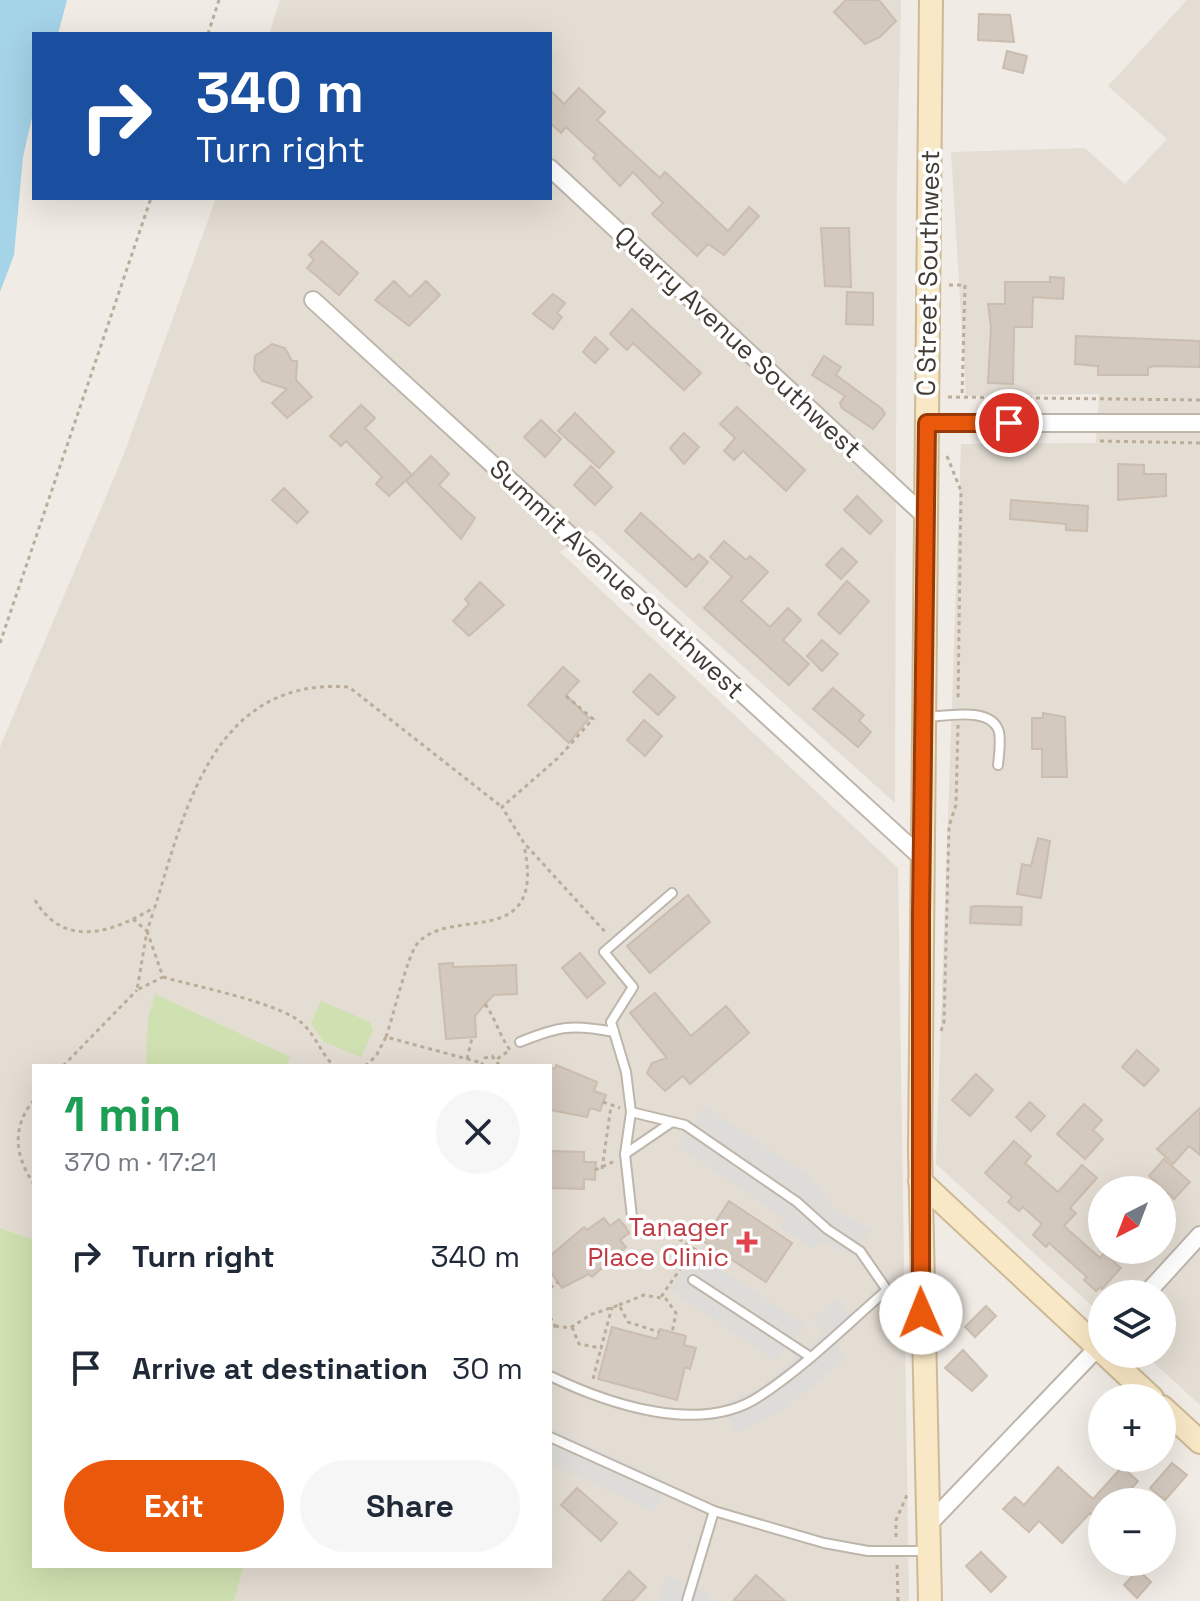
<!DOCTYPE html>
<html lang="en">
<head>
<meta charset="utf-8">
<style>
  body { margin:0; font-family:"Space Grotesk",sans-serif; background:#f6f6f7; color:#1f2937; height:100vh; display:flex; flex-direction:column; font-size:30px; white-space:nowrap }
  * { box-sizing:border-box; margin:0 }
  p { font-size:26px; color:#747a83 }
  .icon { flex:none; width:44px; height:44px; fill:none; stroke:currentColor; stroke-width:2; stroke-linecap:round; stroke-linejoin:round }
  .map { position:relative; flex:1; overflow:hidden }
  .panel { position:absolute; left:32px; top:1064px; width:520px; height:504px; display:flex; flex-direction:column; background:#fff; border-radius:0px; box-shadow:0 8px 32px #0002 }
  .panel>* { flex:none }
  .guide { position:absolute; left:32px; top:32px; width:520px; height:168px; border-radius:0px; box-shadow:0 8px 32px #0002; background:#1a4fa0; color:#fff; overflow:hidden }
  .needle { width:52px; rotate:222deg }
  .controls { position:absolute; left:1088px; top:1176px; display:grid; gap:16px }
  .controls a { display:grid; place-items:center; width:88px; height:88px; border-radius:50%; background:#fff; box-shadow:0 8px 32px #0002; font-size:40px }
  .pin { position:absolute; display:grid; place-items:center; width:68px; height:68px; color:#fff; margin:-34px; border:4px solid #fff; border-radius:50%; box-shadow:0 2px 8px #0007 }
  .me { position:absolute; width:88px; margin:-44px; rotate:359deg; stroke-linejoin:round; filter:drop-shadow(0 0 6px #0008) }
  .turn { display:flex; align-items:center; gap:28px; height:168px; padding:0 32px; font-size:36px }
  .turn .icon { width:104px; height:104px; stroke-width:2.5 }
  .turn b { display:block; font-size:56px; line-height:68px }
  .round { display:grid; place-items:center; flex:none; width:84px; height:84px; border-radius:42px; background:#f6f6f7 }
  .summary { display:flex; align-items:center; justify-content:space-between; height:136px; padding:0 32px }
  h1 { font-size:48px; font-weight:800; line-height:60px; color:#1e9e55 }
  .button { display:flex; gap:16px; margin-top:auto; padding:16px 32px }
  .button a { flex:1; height:92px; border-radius:48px; background:#ea580c; color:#fff; font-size:32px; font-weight:800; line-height:92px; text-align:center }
  .button a+a { background:#f6f6f7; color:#1f2937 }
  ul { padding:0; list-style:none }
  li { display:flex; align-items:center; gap:24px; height:112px; padding:0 32px }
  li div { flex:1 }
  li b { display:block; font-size:30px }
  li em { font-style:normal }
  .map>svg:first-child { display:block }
  .residential { fill:#e4ddd3; fill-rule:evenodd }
  .green { fill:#cfe1b0 }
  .parking { fill:#dedcd9 }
  .water { fill:#a5d3e8 }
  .building { fill:#d4c9be; stroke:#cbbdaf; stroke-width:2 }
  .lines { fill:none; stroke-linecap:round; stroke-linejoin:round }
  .lane-casing { stroke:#beb5ab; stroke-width:12 }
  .street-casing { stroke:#beb5ab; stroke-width:20 }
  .secondary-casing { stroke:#ccba97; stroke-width:26 }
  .path { stroke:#bbad9a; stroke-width:3; stroke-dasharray:4 4; stroke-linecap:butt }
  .lane { stroke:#fff; stroke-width:8 }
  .street { stroke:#fff; stroke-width:16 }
  .secondary { stroke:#f9e8c5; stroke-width:22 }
  .route-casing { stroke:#983908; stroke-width:20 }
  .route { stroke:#ea580c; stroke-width:14 }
  .health-dot { fill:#e0444e; stroke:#fff; stroke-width:3 }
  .labels { text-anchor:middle; stroke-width:7; stroke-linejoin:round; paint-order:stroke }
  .street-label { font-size:26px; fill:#423b35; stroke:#fff }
  .health-label { font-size:26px; fill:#be3a42; stroke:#fff; text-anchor:end }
</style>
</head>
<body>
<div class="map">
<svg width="1200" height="1601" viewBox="0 0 1200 1601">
  <rect width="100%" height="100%" fill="#f0ebe4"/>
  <g class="residential">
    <polygon points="280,0 901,0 897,176 895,803 591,530 560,552 898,868 909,1601 234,1601 244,1566 550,1566 550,1066 34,1066 34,1240 0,1228 0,747 124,454 216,198 550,198 550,34 269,34"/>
    <path d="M1187,0H1200V1405L1144,1354H1162V1294H1102V1315L936,1164L961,444L1096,443L1099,394L966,396L951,152L1085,148L1125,184L1167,139L1108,86ZM1102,1190H1162V1250H1102Z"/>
  </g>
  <g class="green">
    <polygon points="155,994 290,1057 286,1066 146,1066 148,1019"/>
    <polygon points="321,1001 370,1022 373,1030 361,1057 323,1041 311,1023"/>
    <polygon points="0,1228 34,1240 34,1566 244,1566 234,1601 0,1601"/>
  </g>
  <g class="parking">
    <polygon points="704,1106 812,1178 835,1209 871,1230 851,1255 819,1241 813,1249 780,1227 785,1219 677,1146"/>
    <polygon points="695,1252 806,1326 775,1361 670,1290"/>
    <polygon points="837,1299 860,1324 837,1344 847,1358 779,1413 735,1434 725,1403 764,1385 824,1332 812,1319"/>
    <polygon points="550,1427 668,1481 654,1512 550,1464"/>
    <polygon points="665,1575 711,1594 710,1601 660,1601"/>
  </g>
  <polygon class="water" points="0,0 67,0 58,34 34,34 34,109 23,157 14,255 0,292"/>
  <g class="building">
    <polygon points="846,0 879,0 896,21 880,37 865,44 834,12"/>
    <polygon points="979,14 1010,15 1014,42 978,40"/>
    <polygon points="1007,51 1027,56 1023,73 1003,68"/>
    <polygon points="579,88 605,112 597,120 660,178 665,172 728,231 749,207 759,216 724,255 708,244 697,256 652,214 663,203 633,172 620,186 593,158 596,155 566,127 561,133 550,123 550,90 564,104"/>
    <polygon points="821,228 849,228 851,287 825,286"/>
    <polygon points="322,241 358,273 339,295 307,268 314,260 309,255"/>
    <polygon points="1050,277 1064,278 1063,299 1033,297 1032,327 1014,327 1013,384 988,383 991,327 988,304 1005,304 1005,282 1050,282"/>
    <polygon points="394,281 410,297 426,281 440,295 409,326 375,300"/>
    <polygon points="847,292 873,293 873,325 846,324"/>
    <polygon points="553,294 565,303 557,313 562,317 553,329 533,314"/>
    <polygon points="632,309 701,373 684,390 633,343 627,350 610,334"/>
    <polygon points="1076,336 1200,341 1200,367 1153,366 1148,368 1148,375 1098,375 1098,366 1075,364"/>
    <polygon points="595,337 608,349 595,363 583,352"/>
    <polygon points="272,344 285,348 292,361 297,361 296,380 312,397 287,418 272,403 287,389 262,381 254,370 255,356"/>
    <polygon points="824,356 841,367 836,375 882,409 885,414 873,429 842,408 840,403 845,396 812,375"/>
    <polygon points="361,405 375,418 365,428 412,475 389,496 376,484 382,477 346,441 341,446 330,436"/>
    <polygon points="737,407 805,470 786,491 743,451 734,460 724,451 735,438 720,424"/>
    <polygon points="575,413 614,452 599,468 558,431"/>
    <polygon points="541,420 561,439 545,457 524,437"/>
    <polygon points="684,433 699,447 684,464 670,448"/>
    <polygon points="431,456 449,474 439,485 475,518 461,539 406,481"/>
    <polygon points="1118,464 1144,465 1144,474 1166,474 1166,496 1118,500"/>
    <polygon points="591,466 612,487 595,505 574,485"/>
    <polygon points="284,488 308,512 297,523 272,500"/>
    <polygon points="857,496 882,521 870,534 844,510"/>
    <polygon points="1011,500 1088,506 1087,531 1066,530 1066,524 1010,519"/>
    <polygon points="641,513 693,560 699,554 708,562 686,587 625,531"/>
    <polygon points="724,541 746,560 750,556 768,572 741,601 770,627 788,608 801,620 783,640 809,664 789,685 704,608 732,577 710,557"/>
    <polygon points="842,548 857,562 841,579 826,565"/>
    <polygon points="847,581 869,601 840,634 818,614"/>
    <polygon points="480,582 504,605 469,636 453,621 469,604 465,599"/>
    <polygon points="822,640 838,654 822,671 807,656"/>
    <polygon points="563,667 579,681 566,695 589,718 569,743 528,705"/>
    <polygon points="650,674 675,697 658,715 633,692"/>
    <polygon points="833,688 864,715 859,721 871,732 858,747 813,709"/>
    <polygon points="1043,713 1065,717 1067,777 1042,777 1042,749 1032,749 1032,718 1043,718"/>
    <polygon points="644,720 662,736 645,756 627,740"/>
    <polygon points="1038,838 1050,841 1041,898 1017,894 1022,864 1031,866"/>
    <polygon points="688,895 710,922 650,973 627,946"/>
    <polygon points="976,906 1022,907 1021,925 970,923 971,907"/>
    <polygon points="580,953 605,983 587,998 562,968"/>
    <polygon points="453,963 453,967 516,965 517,994 494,995 485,1004 475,1016 476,1037 446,1039 439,964"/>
    <polygon points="655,993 691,1036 726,1006 749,1033 690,1084 683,1076 665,1091 647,1073 652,1063 667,1058 630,1013"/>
    <polygon points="1137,1050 1159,1070 1144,1086 1122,1067"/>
    <polygon points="556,1065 597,1082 594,1091 606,1095 600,1111 590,1108 587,1117 550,1110 550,1067 555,1069"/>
    <polygon points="976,1074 993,1090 970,1116 952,1100"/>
    <polygon points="1030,1102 1045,1116 1031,1131 1016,1117"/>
    <polygon points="1084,1104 1102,1120 1093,1130 1103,1139 1085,1159 1057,1134"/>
    <polygon points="1200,1108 1200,1155 1189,1146 1173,1164 1157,1149"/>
    <polygon points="1014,1141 1031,1156 1025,1163 1058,1192 1082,1165 1097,1178 1070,1208 1076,1213 1064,1226 1100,1258 1104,1253 1121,1268 1102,1289 1100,1287 1096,1291 1084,1280 1087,1277 1049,1243 1046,1247 1033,1235 1042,1224 1023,1207 1019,1211 1008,1202 1012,1197 985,1173"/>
    <polygon points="550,1151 584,1152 584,1162 596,1162 595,1180 584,1179 584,1189 550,1188"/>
    <polygon points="1164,1159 1190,1182 1174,1199 1149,1176"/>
    <polygon points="729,1201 792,1243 766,1282 703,1241"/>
    <polygon points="604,1218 610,1226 619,1219 625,1226 629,1233 620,1240 626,1247 592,1277 589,1274 562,1288 550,1271 550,1256 584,1227 587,1230"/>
    <polygon points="986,1306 996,1316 975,1337 965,1327"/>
    <polygon points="612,1327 657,1339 660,1329 686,1336 684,1345 696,1348 690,1369 685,1367 677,1400 598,1379"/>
    <polygon points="963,1350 987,1376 972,1391 945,1368"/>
    <polygon points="1172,1463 1187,1475 1165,1500 1150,1488"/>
    <polygon points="1058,1467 1093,1499 1122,1467 1138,1481 1120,1502 1102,1502 1102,1524 1090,1513 1062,1543 1039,1521 1029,1532 1003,1509 1015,1497 1024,1505"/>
    <polygon points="577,1488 617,1523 601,1541 561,1505"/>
    <polygon points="981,1552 1006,1577 991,1592 966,1566"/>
    <polygon points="1138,1570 1151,1582 1137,1598 1124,1585"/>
    <polygon points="629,1571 646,1587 633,1601 602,1601"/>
    <polygon points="756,1575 785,1601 733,1601"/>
  </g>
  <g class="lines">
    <g class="lane-casing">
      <g id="lane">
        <path d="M927,717C946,716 992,706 999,732C1001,742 999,755 998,765"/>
        <polyline points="672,893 604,952 633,987 611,1022 626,1072 631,1112 685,1125 797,1202 827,1229 860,1251 887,1290"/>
        <path d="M520,1042C559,1026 572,1024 614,1032"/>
        <polyline points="625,1154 631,1112"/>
        <polyline points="632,1217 625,1154 672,1122"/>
        <polyline points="693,1280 809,1356"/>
        <path d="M550,1376C608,1404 701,1436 760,1396C806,1366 846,1325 887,1290L903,1308L921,1312"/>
        <polyline points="550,1437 714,1511 824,1543 868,1551 928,1551"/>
        <polyline points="687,1601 714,1511"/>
      </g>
    </g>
    <g class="street-casing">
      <g id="street">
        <polyline points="550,168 925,516"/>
        <polyline points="313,300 921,857"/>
        <polyline points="927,423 1200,423"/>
        <polyline points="1146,1294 1200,1235"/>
        <polyline points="928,1525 1102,1343"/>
      </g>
    </g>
    <g class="secondary-casing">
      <g id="secondary">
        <polyline points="920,1181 1102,1351"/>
        <polyline points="1105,1354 1152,1398"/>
        <polyline points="1162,1407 1200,1442"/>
        <polyline points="930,1601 920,1150 931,0"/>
      </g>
    </g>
    <g class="path">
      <polyline points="208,34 219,0"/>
      <polyline points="949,285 965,285 962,397"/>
      <polyline points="948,397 1200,400"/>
      <polyline points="1100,441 1200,443"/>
      <polyline points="947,456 961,491 958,701"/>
      <polyline points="0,643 151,198"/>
      <polyline points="566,696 593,719 558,758 502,807 524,843 607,934"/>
      <path d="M35,900C64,950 114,932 155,907C186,806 215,677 349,687L502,807"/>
      <polyline points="133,919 147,931 154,910"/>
      <polygon points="147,931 163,977 137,990"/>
      <path d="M163,977C197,987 277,1002 302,1023C315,1035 320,1051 332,1064"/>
      <path d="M485,1004C496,1019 499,1035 510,1050L497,1059"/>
      <polyline points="941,1031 944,1022 949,826 956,805 958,725"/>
      <path d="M386,1037C393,1017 407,957 417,944C450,904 547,954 524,845"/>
      <polyline points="467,1059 472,1038"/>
      <polyline points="63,1066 137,990"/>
      <polyline points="365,1066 376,1056 386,1037 482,1063"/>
      <polyline points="481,1066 485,1058 492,1056 500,1066"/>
      <path d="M34,1100C11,1127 15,1157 34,1184"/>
      <polyline points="603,1102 620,1108"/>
      <polyline points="602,1169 611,1106"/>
      <polyline points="595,1170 615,1161"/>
      <polyline points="644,1220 657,1224 694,1249 661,1297"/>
      <polyline points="694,1249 723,1267 729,1258"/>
      <polyline points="550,1288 558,1282"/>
      <polyline points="619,1305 644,1295 666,1299 676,1313 672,1333"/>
      <polyline points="550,1317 555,1326 550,1330"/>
      <polyline points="555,1326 570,1328 590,1315 619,1305 628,1322 659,1332"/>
      <polyline points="572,1327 579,1344 601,1348 612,1307"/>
      <polyline points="593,1379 601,1348"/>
      <polyline points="896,1537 896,1520 907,1495"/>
      <polyline points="897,1565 898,1601"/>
    </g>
    <use href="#lane" class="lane"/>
    <use href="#street" class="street"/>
    <use href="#secondary" class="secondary"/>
  </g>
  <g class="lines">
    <g class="route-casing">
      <polyline id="route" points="921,1313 921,916 927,423 1009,423"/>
    </g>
    <use href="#route" class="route"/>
  </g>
  <path class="health-dot" d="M743 1230h8v8h8v8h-8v8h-8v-8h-8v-8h8z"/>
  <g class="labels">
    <g class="street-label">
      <text transform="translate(928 273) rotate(-89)" y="9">C Street Southwest</text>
      <text transform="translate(738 342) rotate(43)" y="9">Quarry Avenue Southwest</text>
      <text transform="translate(617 579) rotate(43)" y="9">Summit Avenue Southwest</text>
    </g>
    <g class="health-label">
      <text x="729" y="1236">Tanager<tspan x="729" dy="30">Place Clinic</tspan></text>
    </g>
  </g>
</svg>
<div class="controls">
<a><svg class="needle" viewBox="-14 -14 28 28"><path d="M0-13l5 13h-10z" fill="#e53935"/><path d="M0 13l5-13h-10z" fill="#747a83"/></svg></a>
<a><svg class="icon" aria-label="layers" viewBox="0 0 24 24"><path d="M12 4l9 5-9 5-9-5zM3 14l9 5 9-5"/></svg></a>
<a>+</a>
<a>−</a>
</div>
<div class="pin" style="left:1009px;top:423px;background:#d93025"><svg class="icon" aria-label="arrive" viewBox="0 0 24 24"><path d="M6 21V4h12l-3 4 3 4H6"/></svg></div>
<svg class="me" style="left:921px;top:1313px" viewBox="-20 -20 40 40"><circle r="19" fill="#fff"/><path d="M0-13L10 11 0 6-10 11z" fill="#ea580c"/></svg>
<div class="guide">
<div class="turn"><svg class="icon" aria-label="right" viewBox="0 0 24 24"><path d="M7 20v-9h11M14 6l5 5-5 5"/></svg><div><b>340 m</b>Turn right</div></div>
</div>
<section class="panel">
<div class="summary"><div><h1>1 min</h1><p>370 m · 17:21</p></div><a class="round"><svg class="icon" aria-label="close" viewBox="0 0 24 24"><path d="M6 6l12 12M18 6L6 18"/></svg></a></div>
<ul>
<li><svg class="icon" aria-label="right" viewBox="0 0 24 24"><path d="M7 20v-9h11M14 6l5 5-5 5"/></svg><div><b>Turn right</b></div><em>340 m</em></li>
<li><svg class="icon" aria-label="arrive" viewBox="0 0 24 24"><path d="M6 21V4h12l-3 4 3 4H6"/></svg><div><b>Arrive at destination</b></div><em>30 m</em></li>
</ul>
<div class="button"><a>Exit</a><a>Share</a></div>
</section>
</div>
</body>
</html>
